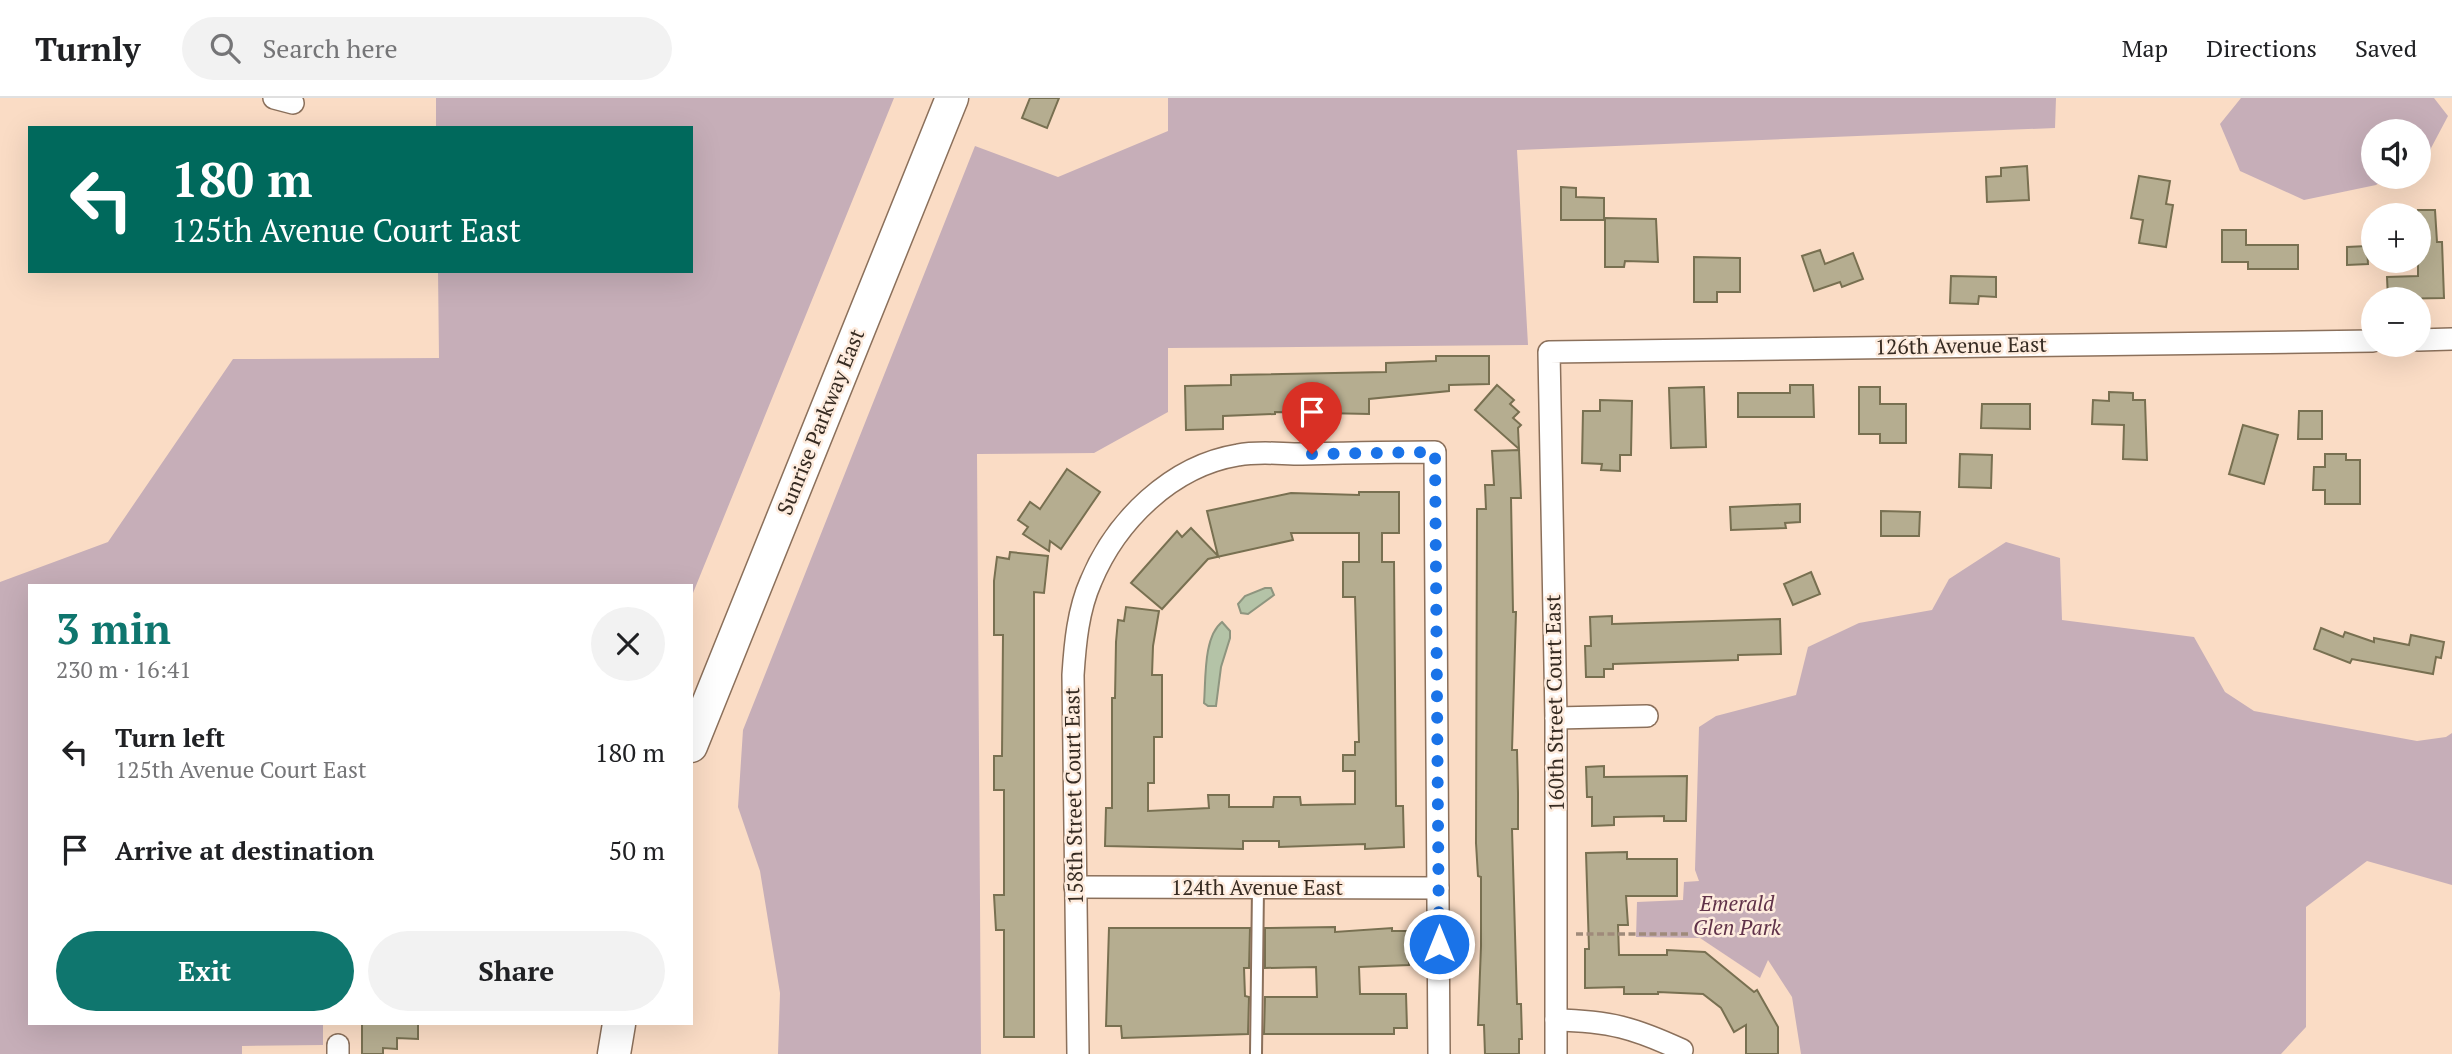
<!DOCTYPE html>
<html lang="en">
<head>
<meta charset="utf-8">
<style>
  body { margin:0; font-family:"PT Serif",serif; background:#f2f2f2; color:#202124; height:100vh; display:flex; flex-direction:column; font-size:26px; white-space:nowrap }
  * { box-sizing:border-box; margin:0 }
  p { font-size:23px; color:#757577 }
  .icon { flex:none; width:38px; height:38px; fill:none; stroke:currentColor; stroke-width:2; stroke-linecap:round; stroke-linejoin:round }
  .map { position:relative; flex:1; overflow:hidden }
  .side { position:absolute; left:28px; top:486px; width:665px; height:441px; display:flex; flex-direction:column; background:#fff; border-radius:0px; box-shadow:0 7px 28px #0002 }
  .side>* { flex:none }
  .hud { position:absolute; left:28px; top:28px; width:665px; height:147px; border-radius:0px; box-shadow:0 7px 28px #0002; background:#00695c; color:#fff; overflow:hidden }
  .fabs { position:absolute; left:2361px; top:21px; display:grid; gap:14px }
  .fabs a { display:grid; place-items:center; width:70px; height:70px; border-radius:50%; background:#fff; box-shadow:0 7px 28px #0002; font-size:35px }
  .pin { position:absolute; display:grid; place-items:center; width:60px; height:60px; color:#fff; margin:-72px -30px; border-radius:50% 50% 50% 0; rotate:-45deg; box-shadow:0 0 7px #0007 }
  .pin .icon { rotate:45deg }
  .me { position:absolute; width:77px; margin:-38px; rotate:0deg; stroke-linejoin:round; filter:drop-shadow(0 0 5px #0008) }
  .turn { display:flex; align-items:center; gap:24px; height:147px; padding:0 28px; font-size:32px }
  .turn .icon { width:91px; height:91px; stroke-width:2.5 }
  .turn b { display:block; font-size:49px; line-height:60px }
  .round { display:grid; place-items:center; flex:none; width:74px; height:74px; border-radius:37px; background:#f2f2f2 }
  .summary { display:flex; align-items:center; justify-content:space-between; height:119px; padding:0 28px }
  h1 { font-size:42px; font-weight:600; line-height:52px; color:#0f766e }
  .button { display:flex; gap:14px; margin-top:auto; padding:14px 28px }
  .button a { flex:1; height:80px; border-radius:42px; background:#0f766e; color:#fff; font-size:28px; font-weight:600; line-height:80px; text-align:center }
  .button a+a { background:#f2f2f2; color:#202124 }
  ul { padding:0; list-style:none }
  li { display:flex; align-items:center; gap:21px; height:98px; padding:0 28px }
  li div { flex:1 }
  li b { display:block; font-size:26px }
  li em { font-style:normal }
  header { display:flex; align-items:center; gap:42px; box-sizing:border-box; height:98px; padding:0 35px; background:#fff; border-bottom:2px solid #e0e0e0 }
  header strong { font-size:33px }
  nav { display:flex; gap:38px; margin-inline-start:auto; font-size:24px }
  .search { width:490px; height:63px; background:#f2f2f2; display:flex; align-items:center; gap:18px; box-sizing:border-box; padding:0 24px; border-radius:38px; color:#757577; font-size:26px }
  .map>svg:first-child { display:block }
  .green { fill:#c6aeb8 }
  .water { fill:#b4c3a7; stroke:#8e957f; stroke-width:2 }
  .building { fill:#b5ad90; stroke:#787051; stroke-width:2 }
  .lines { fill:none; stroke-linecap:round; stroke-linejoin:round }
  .lane-casing { stroke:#8b705b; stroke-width:14 }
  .street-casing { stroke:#8b705b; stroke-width:24 }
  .secondary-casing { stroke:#8b705b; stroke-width:35 }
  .path { stroke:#9f8a7a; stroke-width:3.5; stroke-dasharray:7 3.5; stroke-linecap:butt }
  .lane { stroke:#fff; stroke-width:10 }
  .street { stroke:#fff; stroke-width:21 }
  .secondary { stroke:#fff; stroke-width:32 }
  .route { stroke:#1a73e8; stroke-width:12; stroke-dasharray:0 21.6 }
  .labels { text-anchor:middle; stroke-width:5; stroke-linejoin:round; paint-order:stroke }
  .street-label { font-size:21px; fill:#362b22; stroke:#feecde }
  .park-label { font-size:21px; font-style:italic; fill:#603249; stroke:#feecde }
</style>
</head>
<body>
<header>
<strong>Turnly</strong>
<div class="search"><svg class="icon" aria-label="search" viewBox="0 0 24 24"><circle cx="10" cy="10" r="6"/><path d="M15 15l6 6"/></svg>Search here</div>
<nav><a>Map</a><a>Directions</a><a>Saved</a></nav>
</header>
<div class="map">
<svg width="2452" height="956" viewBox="0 0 2452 956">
  <rect width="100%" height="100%" fill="#fadcc5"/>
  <g class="green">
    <polygon points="436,0 894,0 691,500 691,488 30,488 30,926 323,926 323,947 242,948 242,956 0,956 0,484 108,444 233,261 439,260 438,173 691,173 691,30 436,30"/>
    <polygon points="1168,0 2056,0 2055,30 1517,52 1528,247 1168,250 1168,314 1094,355 977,356 981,956 778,956 780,895 760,773 738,709 743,632 975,48 1058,79 1168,33"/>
    <polygon points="2241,0 2434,0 2448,18 2430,52 2419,59 2418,33 2373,33 2373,79 2388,79 2376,87 2304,102 2240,73 2220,26"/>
    <polygon points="2006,444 2060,460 2062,522 2194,539 2225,594 2254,613 2417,643 2446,639 2452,635 2452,787 2367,763 2306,809 2306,929 2281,956 1801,956 1792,899 1768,862 1760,880 1700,840 1636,839 1637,804 1683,802 1684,784 1699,783 1695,772 1699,629 1716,618 1796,597 1808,549 1859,525 1932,512 1949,481"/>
  </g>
  <g class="water">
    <polygon points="1265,490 1271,490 1274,497 1248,516 1241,515 1238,506 1245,498"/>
    <path d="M1222,524L1230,533V540L1221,569L1216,608H1208L1204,605C1206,582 1203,539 1222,524Z"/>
  </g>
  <g class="building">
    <polygon points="1030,0 1059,0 1047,30 1022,20"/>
    <polygon points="2027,68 2029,102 1987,104 1986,79 2001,78 2001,70"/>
    <polygon points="2139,78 2170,83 2166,106 2173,107 2166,149 2139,145 2143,122 2131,120"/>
    <polygon points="1561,89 1576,90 1576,99 1604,100 1604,122 1561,122"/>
    <polygon points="2418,112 2435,112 2437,144 2442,144 2444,200 2388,201 2387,179 2418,178"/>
    <polygon points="1605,120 1656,121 1658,164 1625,163 1624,169 1605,169"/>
    <polygon points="2222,132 2246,132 2246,147 2298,147 2298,171 2248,171 2248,164 2222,164"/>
    <polygon points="2367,148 2368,166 2347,167 2347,149"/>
    <polygon points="1820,152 1825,166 1853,155 1863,181 1842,189 1840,184 1814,193 1802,158"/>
    <polygon points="1694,159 1740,160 1740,194 1717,194 1717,204 1694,204"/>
    <polygon points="1951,178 1996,179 1996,199 1979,198 1978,206 1950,205"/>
    <polygon points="1436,258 1489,258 1489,286 1449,287 1449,293 1369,301 1369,316 1275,314 1275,316 1223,318 1223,331 1186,332 1185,288 1231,287 1231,277 1386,274 1386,265 1436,263"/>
    <polygon points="1497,287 1514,302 1510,306 1519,314 1513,320 1521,327 1518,330 1519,351 1475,312"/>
    <polygon points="1790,287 1813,287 1814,319 1738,319 1738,295 1790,295"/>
    <polygon points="1704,289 1706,349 1671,350 1669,290"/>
    <polygon points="1859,289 1880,289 1880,306 1906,306 1906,345 1880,345 1880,336 1859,336"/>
    <polygon points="2109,294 2133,295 2133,302 2145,302 2147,362 2123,361 2124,327 2092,326 2093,302 2109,303"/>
    <polygon points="1600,302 1632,303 1631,357 1620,357 1620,373 1601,372 1602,366 1582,365 1583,313 1600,313"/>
    <polygon points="1982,306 2030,306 2030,331 1981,330"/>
    <polygon points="2299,313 2322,313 2322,341 2298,341"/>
    <polygon points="2243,327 2278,337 2264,386 2229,376"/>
    <polygon points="1519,352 1521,400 1511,400 1513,514 1516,514 1512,652 1517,652 1518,695 1518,731 1512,731 1517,906 1521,906 1522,941 1519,941 1519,956 1485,956 1484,927 1478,927 1481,848 1481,779 1478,778 1476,745 1477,411 1486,411 1485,387 1494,387 1492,353"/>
    <polygon points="1960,356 1992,357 1991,390 1959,389"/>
    <polygon points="2325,356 2346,356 2346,362 2360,362 2360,406 2325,406 2325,392 2313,392 2314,369 2325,369"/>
    <polygon points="1067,371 1100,394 1061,451 1050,443 1049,453 1023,436 1028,429 1018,422 1030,404 1040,411"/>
    <polygon points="1359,394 1399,394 1399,435 1382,435 1382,464 1394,464 1396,708 1403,708 1404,749 1365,751 1365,746 1279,749 1279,743 1243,743 1243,751 1105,748 1106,710 1112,710 1112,600 1115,600 1116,544 1118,522 1124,523 1126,509 1159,513 1153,548 1152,577 1162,577 1162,639 1154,639 1154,685 1148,685 1148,713 1209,710 1208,697 1229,697 1229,709 1273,709 1274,699 1300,699 1301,707 1355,706 1355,673 1343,673 1343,657 1355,657 1355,644 1359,644 1355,499 1343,499 1343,464 1359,464 1359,435 1291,435 1293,442 1208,461 1162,511 1131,485 1177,433 1182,439 1191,430 1218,458 1207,413 1291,395 1359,397"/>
    <polygon points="1800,406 1800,424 1785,425 1786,430 1731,432 1730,409"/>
    <polygon points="1881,413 1920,414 1919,438 1881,438"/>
    <polygon points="1010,454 1048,458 1044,495 1034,494 1034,939 1004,939 1004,832 996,832 994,797 1004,797 1004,692 994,692 994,658 1002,658 1003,537 994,537 994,483 997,459 1009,461"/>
    <polygon points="1811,474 1820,496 1793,507 1784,486"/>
    <polygon points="1612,518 1612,526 1780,521 1781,556 1738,557 1738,562 1613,566 1613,571 1604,571 1604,579 1586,579 1585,548 1591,548 1590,519"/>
    <polygon points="2321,530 2343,539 2345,534 2374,544 2374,540 2409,547 2411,537 2444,544 2441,560 2436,559 2433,576 2352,561 2350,565 2314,551"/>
    <polygon points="1604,668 1604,679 1687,678 1686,723 1664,723 1664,718 1614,719 1614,727 1592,728 1592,699 1587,699 1586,669"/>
    <polygon points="1627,754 1627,761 1677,761 1677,798 1626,798 1628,827 1618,827 1619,857 1667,857 1667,852 1705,854 1754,894 1757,892 1778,929 1778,956 1746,956 1746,927 1734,934 1721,910 1703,896 1658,894 1658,896 1624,896 1624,889 1585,890 1585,851 1589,851 1586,755"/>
    <polygon points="1335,829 1335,834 1392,830 1392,833 1408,833 1409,867 1359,869 1360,896 1406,896 1407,930 1394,930 1394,936 1264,936 1265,899 1317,899 1316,869 1265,870 1265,830"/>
    <polygon points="1109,830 1250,830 1249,870 1244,870 1245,898 1249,899 1248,936 1122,940 1121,928 1106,928"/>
    <polygon points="362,926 418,926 418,941 397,940 397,951 383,950 383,956 362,956"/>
  </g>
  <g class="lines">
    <g class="lane-casing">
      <polyline id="lane" points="1256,956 1258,790"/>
    </g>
    <g class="street-casing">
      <g id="street">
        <polyline points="274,0 293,5"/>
        <polyline points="2418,242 2452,241"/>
        <polyline points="1556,620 1647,618"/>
        <polyline points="1075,789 1438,790"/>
        <path d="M1556,922C1610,923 1634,930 1682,952"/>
        <polyline points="338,956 338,947"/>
        <path d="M1078,956L1073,577C1075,546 1078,512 1091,483C1116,423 1171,368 1238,357C1258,353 1281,356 1302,356C1346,355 1391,354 1435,354L1439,956"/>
        <polyline points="1556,956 1556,620 1549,254 2373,243"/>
      </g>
    </g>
    <g class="secondary-casing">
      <g id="secondary">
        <polyline points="691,648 952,0"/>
        <polyline points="614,956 619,926"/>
      </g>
    </g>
    <polyline class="path" points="1576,836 1691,836"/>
    <use href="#lane" class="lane"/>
    <use href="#street" class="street"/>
    <use href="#secondary" class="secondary"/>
  </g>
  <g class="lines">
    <polyline class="route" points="1312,356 1435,354 1439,846"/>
  </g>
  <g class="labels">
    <g class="street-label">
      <text transform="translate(1961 248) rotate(-1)" y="7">126th Avenue East</text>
      <text transform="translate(821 324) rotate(-68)" y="7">Sunrise Parkway East</text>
      <text transform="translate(1555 605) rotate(-91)" y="7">160th Street Court East</text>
      <text transform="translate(1074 698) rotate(-91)" y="7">158th Street Court East</text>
      <text x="1257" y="797">124th Avenue East</text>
    </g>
    <g class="park-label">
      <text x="1737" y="813">Emerald<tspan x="1737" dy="24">Glen Park</tspan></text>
    </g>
  </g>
</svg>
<div class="fabs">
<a><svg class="icon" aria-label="sound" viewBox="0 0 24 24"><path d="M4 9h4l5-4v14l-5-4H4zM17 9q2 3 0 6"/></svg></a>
<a>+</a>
<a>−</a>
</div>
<div class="pin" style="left:1312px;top:356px;background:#d93025"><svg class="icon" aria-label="arrive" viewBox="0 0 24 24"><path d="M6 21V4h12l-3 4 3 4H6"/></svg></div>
<svg class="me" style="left:1439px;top:846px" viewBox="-20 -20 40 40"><circle r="17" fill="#1a73e8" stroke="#fff" stroke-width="3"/><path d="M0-11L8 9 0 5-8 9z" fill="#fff"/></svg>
<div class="hud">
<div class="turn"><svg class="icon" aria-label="left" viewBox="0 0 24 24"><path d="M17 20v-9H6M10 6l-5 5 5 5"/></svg><div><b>180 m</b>125th Avenue Court East</div></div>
</div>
<section class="side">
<div class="summary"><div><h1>3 min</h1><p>230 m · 16:41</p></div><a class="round"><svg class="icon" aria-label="close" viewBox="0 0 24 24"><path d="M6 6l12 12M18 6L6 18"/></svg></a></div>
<ul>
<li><svg class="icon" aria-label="left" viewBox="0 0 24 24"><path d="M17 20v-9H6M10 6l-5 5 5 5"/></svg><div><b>Turn left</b><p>125th Avenue Court East</p></div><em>180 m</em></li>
<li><svg class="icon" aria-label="arrive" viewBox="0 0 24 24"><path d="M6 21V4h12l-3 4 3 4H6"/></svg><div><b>Arrive at destination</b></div><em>50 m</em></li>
</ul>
<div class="button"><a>Exit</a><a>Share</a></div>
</section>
</div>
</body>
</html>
